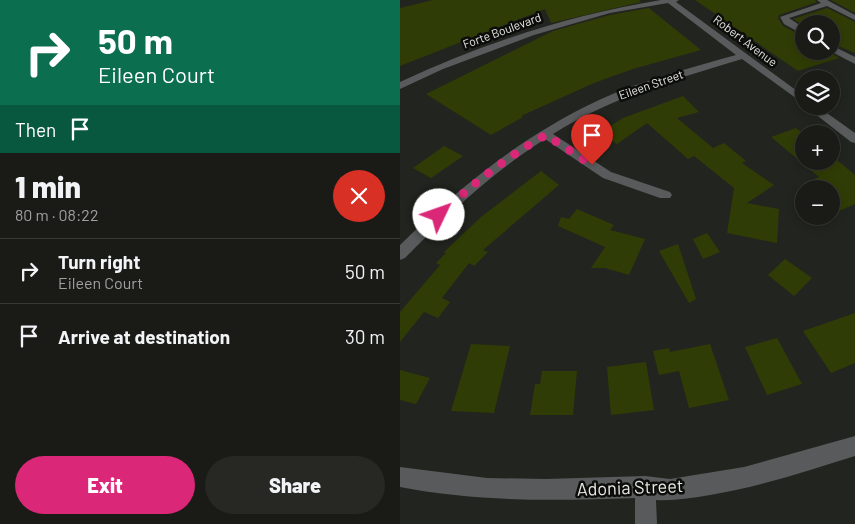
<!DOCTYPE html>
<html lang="en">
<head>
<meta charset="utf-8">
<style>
  body { margin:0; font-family:Barlow,sans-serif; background:#272824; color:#f1f3f6; height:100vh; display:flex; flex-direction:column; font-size:19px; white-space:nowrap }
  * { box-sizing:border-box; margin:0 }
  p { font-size:16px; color:#9fa1a1 }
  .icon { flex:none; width:28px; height:28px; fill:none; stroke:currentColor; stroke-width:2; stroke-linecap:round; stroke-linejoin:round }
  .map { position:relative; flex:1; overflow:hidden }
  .panel { display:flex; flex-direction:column; background:#1a1b17; width:400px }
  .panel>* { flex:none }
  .guide { background:#0b6e4f; color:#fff; overflow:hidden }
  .tools { position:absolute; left:395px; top:15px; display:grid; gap:10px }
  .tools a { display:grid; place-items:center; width:45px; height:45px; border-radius:50%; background:#1a1b17; box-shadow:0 2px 8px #0003,0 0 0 1px #383936; font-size:25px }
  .pin { position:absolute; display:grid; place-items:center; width:42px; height:42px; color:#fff; margin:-51px -21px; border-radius:50% 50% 50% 0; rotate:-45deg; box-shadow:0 0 5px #0007 }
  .pin .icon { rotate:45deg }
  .me { position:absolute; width:55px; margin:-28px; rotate:48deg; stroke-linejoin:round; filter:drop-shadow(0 0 4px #0008) }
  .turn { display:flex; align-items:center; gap:18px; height:105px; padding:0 15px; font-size:22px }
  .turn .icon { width:65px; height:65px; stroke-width:2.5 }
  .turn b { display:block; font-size:35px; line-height:42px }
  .then { display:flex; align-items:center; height:48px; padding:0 15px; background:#0003; gap:10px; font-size:19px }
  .round { display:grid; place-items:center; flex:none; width:52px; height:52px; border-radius:26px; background:#272824 }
  .headline { display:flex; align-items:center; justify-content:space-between; height:85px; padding:0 15px }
  h1 { font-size:30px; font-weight:800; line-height:38px }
  .button { display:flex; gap:10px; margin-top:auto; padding:10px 15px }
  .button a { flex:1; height:58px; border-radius:30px; background:#db2777; color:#fff; font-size:20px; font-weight:800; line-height:58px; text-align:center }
  .button a+a { background:#272824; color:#f1f3f6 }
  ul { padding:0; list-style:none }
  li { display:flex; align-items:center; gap:15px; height:65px; padding:0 15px; border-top:1px solid #383936 }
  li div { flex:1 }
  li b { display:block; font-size:19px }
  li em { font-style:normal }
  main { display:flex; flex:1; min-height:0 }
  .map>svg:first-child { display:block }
  .building { fill:#303c05 }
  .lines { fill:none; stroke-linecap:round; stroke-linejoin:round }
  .minor { fill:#585a5c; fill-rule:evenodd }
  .route { stroke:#db2777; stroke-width:9; stroke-dasharray:0 16.2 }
  .labels { text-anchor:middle; stroke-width:5; stroke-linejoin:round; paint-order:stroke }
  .far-street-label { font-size:12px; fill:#e7e8e4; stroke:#0c0d0a }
  .near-street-label { font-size:18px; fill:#e7e8e4; stroke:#0c0d0a }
</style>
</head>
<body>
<main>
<section class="panel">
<div class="guide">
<div class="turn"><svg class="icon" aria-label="right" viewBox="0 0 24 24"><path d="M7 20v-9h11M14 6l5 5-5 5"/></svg><div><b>50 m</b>Eileen Court</div></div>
<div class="then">Then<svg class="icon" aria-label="arrive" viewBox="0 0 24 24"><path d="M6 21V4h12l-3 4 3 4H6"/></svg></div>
</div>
<div class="headline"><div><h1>1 min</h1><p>80 m · 08:22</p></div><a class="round" style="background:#d93025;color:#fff"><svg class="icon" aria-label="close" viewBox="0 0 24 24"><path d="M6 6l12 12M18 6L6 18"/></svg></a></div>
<ul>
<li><svg class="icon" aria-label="right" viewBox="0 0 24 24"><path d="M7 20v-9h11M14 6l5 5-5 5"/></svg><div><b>Turn right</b><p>Eileen Court</p></div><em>50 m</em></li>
<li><svg class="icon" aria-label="arrive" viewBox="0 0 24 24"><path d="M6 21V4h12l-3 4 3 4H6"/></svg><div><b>Arrive at destination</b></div><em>30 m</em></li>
</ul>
<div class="button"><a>Exit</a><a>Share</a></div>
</section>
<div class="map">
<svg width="455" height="524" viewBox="0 0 455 524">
  <rect width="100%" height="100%" fill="#22241f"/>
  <g class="building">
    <polygon points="33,0 239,0 241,2 151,23 145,9 0,66 0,8"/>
    <polygon points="295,0 415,0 417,2 379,15 378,18 383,26 404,37 404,51 428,51 439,58 398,71"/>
    <polygon points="431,0 455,0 455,13"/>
    <polygon points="249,8 301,50 233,69 194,83 121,116 123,117 91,135 26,94 153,31 210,15"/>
    <polygon points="427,8 455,22 455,53 431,43 431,24 404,24 404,26 393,19"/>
    <polygon points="283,96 299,112 277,118 313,148 324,143 346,161 342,163 374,185 347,203 379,209 377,243 327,233 334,188 294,156 288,159 247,123 217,144 199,133 223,118"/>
    <polygon points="396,128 404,134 404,161 431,161 431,155 455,175 455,204 439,211 431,204 431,189 423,189 413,180 419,177 371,137"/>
    <polygon points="44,146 63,156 31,178 13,168"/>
    <polygon points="141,171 159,185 83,250 88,252 74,266 69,263 42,298 50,302 38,318 24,312 0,342 0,312 40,265 36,263 46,253 44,252 81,217"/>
    <polygon points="177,209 214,225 210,230 245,239 229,275 205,268 191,268 205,247 158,226 161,217 169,219"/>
    <polygon points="307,233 320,252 303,259 293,239"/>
    <polygon points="278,244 296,299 289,303 259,251"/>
    <polygon points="385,259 412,278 394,296 368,275"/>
    <polygon points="455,313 455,363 431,373 403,331"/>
    <polygon points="377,338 402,384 367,395 345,347"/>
    <polygon points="71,344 110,346 94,413 51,411"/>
    <polygon points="310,344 329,400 289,408 279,371 259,375 253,351 269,348 270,352"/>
    <polygon points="246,362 254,410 211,415 207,367"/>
    <polygon points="0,370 30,378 16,404 0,400"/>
    <polygon points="142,371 177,371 173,415 130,415 135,384 140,384"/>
  </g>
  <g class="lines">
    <g class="minor">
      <path d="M261,0H279L276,2L404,96V104L342,59C276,79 212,97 153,134L211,172L270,192L272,195L270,198H260L203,178L145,139C93,172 48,214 5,258L0,260V245C59,187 124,135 199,100C243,80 290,68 336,55L268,3L210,13L134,35L43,69L0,89V82C83,43 170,15 261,0Z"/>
      <polygon points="417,0 427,0 455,15 455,20 427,6 389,18 404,28 404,35 384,24 380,17 421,3"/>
      <polygon points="431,45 455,57 455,64 430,51"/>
      <polygon points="405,106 417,106 455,133 455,143 451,142"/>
      <path d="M455,436V456C407,471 359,487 310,495C292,498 274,501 256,500L257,524H235V498C155,501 78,502 0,487V467L87,478L146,479L245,476L270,479L344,467Z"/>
    </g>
  </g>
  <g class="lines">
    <path class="route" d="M39,215C72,185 106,157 146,135L192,165"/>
  </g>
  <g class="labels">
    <g class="far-street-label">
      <text transform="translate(102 31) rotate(-20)" y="4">Forte Boulevard</text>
      <text transform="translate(345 41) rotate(37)" y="4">Robert Avenue</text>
      <text transform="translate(251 85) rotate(-19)" y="4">Eileen Street</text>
    </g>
    <g class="near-street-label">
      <text transform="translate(230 488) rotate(-2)" y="6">Adonia Street</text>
    </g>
  </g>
</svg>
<div class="tools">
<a><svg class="icon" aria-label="search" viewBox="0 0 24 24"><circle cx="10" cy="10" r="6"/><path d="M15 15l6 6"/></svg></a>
<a><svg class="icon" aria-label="layers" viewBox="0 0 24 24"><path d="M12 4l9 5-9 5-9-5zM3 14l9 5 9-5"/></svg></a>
<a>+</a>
<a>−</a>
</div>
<div class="pin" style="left:192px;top:165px;background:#d93025"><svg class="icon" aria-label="arrive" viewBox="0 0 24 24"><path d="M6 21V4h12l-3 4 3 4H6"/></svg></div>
<svg class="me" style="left:39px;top:215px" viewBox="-20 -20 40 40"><circle r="19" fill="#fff"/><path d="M0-13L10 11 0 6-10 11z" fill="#db2777"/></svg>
</div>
</main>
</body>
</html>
